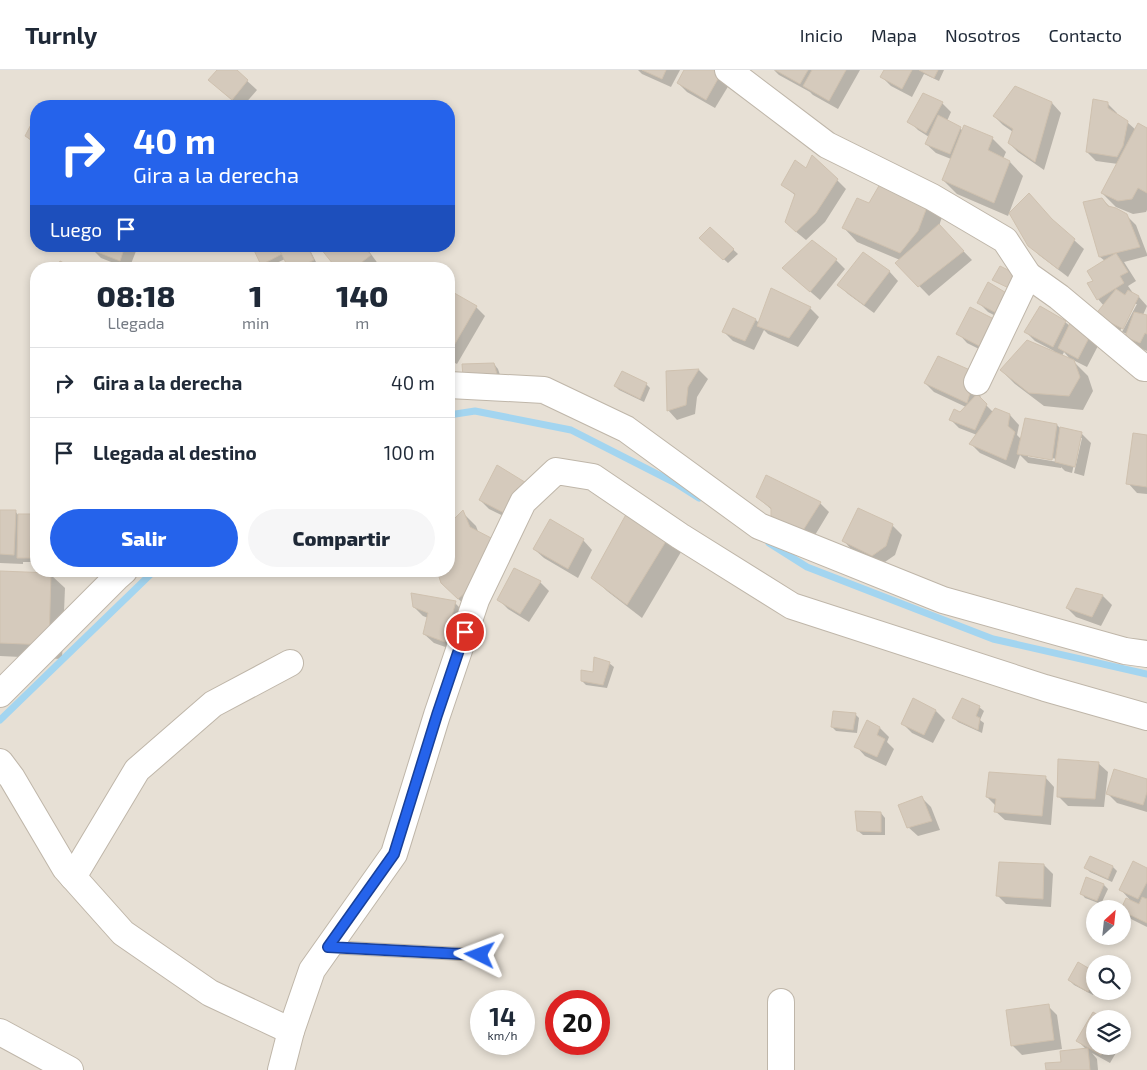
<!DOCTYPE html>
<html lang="es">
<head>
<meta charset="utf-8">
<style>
  body { margin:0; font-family:"Exo 2",sans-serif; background:#f6f6f7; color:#1f2937; height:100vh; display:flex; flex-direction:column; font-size:19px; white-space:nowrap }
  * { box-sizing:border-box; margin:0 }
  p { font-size:16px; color:#747a83 }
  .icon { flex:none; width:28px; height:28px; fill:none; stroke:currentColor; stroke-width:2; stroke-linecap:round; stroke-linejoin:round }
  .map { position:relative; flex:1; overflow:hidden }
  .panel { position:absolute; left:30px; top:192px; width:425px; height:315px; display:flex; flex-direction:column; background:#fff; border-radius:20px; box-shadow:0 2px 8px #0003 }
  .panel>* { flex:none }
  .top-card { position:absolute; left:30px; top:30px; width:425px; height:152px; border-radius:20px; box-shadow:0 2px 8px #0003; background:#2563eb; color:#fff; overflow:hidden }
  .needle { width:32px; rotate:27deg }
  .controls { position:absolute; left:1086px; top:830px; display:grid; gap:10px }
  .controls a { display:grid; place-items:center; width:45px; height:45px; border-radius:50%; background:#fff; box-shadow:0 2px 8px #0003; font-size:25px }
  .speed { position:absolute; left:470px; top:920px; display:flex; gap:10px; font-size:25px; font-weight:700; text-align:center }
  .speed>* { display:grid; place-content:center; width:65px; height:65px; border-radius:50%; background:#fff; box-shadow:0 2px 8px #0003; line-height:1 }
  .speed small { font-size:12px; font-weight:400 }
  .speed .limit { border:8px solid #d22; background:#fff; color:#111 }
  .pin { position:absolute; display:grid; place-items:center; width:42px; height:42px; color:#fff; margin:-21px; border:2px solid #fff; border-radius:50%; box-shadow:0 1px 5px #0007 }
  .me { position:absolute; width:55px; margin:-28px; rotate:273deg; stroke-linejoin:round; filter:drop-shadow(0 0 4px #0008) }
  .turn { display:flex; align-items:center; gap:18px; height:105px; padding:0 20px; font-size:22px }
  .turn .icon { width:65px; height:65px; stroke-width:2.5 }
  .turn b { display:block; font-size:35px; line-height:42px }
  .then { display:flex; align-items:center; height:48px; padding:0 20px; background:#0003; gap:10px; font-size:19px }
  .eta { display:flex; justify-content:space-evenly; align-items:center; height:85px; text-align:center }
  .eta b { font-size:30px; font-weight:800; line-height:35px }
  .action { display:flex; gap:10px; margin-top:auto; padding:10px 20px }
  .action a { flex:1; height:58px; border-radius:30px; background:#2563eb; color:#fff; font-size:20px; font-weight:800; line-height:58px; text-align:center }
  .action a+a { background:#f6f6f7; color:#1f2937 }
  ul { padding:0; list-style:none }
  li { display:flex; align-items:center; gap:15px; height:70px; padding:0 20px; border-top:1px solid #e0e1e3 }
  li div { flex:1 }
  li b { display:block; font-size:19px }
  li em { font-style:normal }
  header { display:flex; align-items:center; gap:30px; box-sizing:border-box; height:70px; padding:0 25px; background:#fff; border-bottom:1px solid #e0e1e3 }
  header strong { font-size:24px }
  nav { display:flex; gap:28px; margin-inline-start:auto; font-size:18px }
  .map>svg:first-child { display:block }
  .residential { fill:#e7e0d5; fill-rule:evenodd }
  .shadow { fill:#0003; fill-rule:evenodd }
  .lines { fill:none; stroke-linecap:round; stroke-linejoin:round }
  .stream { stroke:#a3d5f0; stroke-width:7 }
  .building { fill:#d5cabc; stroke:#cfc1af }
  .service-casing { stroke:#bfb6a9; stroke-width:14 }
  .minor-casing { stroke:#bfb6a9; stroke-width:28 }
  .service { stroke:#fff; stroke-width:12 }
  .minor { stroke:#fff; stroke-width:26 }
  .route-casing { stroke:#184099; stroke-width:12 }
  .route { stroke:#2563eb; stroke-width:9 }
</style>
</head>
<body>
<header>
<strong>Turnly</strong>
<nav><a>Inicio</a><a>Mapa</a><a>Nosotros</a><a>Contacto</a></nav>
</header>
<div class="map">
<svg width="1147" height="1000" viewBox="0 0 1147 1000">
  <rect width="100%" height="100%" fill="#f3efe7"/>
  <path class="residential" d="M0,0H1147V1000H0ZM36,36H449V176H36ZM36,199H449V501H36ZM1095,839H1122V866H1095ZM1095,894H1122V921H1095ZM481,931H524V974H481ZM556,931H599V974H556ZM1095,949H1122V976H1095Z"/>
  <g class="shadow">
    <polygon points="218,0 235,0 257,20 243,36 240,36 219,19"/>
    <polygon points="638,0 680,0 671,17 642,4"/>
    <polygon points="685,0 732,10 715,38 687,22 678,13"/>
    <polygon points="774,0 860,0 838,39 813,25 810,22 779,5"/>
    <polygon points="886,0 944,0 939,11 924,4 912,27 891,16 882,7"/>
    <polygon points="942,33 951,42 947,51 960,58 963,61 992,68 1006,82 1003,89 1010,92 1023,106 1008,146 957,124 943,110 951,89 936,83 926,74 929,67 918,60 909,51"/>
    <polygon points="1052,33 1061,43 1044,100 1018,82 1009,73 1013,62 1003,55 994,46"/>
    <polygon points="1107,33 1117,43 1117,45 1127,52 1136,60 1147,59 1147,140 1146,142 1133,144 1116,137 1102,123 1118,94 1096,91 1087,82"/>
    <polygon points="36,48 36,76 26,66"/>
    <polygon points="806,100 837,110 846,119 825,152 806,170 795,161 796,126 783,115"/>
    <polygon points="881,116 943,144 939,156 972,190 929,226 897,193 900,190 857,172 844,158 870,135"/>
    <polygon points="1102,129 1111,138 1126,145 1136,155 1147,184 1147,186 1124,192 1136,211 1128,216 1133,223 1131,223 1139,227 1147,236 1143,245 1147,246 1147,281 1135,276 1126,266 1127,264 1122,262 1137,234 1134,234 1120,261 1106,254 1104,236 1098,229 1095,212 1105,191 1100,187"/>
    <polygon points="1056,154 1084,179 1068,207 1039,185 1029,175"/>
    <polygon points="710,158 738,184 728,193 701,168"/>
    <polygon points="93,176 138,176 129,199 101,188 92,179"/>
    <polygon points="253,176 279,176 282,182 293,176 308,176 317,194 308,199 291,199 285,189 266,198 262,194"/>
    <polygon points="326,176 365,176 379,195 374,199 338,199"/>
    <polygon points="836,190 845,199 820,230 783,198"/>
    <polygon points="889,201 898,211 874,243 848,224 839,215"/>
    <polygon points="988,214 1013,255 988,242 979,233"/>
    <polygon points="449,221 476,237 485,246 457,294 449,290"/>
    <polygon points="810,238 819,247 798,277 768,264 764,260 754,280 733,271 724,262 734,240 756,250 759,253"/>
    <polygon points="970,239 997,288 967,273 958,263"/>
    <path d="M1065,252L1070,256L1099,274L1087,297L1071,289L1088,306L1093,321L1083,340L1044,336L1015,314L1001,300L1053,283L1054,281L1035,271L1026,262ZM1064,282L1072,291L1062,286Z"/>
    <polygon points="494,294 498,299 502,311 463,295"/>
    <polygon points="699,300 708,309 697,327 695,344 677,350 668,340 668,302"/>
    <path d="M925,313L974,320L981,327L980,329L993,342L995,340L1010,345L1019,355L1017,365L1022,370L1026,350L1057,355L1061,359L1082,364L1091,373L1084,406L1074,403L1082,368H1080L1072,403L1065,401L1061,397V398L1028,393L1020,385L1015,399L980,383L971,374L977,365L959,358L950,349L961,343L966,337L934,322ZM1028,385L1058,389V392L1028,387Z"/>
    <polygon points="646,314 650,318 644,332 619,320 615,316"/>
    <polygon points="1147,366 1147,424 1137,423 1128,413"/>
    <polygon points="498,397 520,454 489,439 480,430"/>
    <polygon points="757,427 820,433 829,442 812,470 782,455 772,446 772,440"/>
    <polygon points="0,441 15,441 19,446 30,446 35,450 35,453 36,453 36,481 34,479 34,492 23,492 23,494 0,493"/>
    <polygon points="462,442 476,456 479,464 473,542 456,527 449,501 449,455"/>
    <polygon points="892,455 902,465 895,485 882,494 852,480 843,470"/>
    <polygon points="667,469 681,482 642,548 607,521 593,507"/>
    <polygon points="583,470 592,480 578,508 544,488 534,479"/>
    <polygon points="0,502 51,505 65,518 62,589 0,586"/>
    <polygon points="540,512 549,521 529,552 508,539 499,530"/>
    <polygon points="1076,519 1103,526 1112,535 1101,556 1076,547 1067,538"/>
    <polygon points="455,533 464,542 454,580 434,573 424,564 428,548 423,546 414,537"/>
    <polygon points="609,593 614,597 607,618 586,615 582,611"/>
    <polygon points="914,630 936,641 945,650 933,673 912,663 903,654"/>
    <polygon points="979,637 984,641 980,650 984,653 982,663 958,652 954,648"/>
    <polygon points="855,644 859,648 857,663 836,661 832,657"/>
    <polygon points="880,658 889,667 887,672 894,679 886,696 865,686 856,676"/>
    <polygon points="1098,693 1108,702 1104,737 1068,736 1059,727"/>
    <polygon points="1045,707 1054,717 1051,755 1005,750 995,741 996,736 987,727"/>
    <polygon points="1147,710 1147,742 1117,733 1108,724"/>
    <polygon points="922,728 931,737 940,760 918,766 908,757"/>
    <polygon points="881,743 885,748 885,765 863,765 858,761"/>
    <polygon points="1091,787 1113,797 1117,801 1112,812 1090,802 1086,798"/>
    <polygon points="1044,795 1053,804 1051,837 1006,834 997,825"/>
    <polygon points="1147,799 1147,857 1131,849 1122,841 1132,832 1121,820"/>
    <polygon points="1104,815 1108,819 1101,834 1085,828 1081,823"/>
    <polygon points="1095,903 1095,921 1093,925 1074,915 1069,910"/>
    <polygon points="1048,936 1057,945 1062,979 1022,985 1012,975"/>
    <polygon points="1095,949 1095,976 1120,976 1110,993 1092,983 1097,989 1098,1000 1047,1000 1063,993 1087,980 1078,971"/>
    <polygon points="1122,962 1126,966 1122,972"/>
  </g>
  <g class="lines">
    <g class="stream">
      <polyline points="449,345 475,341 571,360 677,414 699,428"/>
      <polyline points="769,473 807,497 993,569 1147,604"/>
      <polyline points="0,650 154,501"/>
    </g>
  </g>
  <g class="building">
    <polygon points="217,0 237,0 248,10 232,30 208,10"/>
    <polygon points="642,0 666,0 662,9"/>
    <polygon points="684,0 723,0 706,30 677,13"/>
    <polygon points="775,0 808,0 800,14"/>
    <polygon points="812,0 846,0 829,31 803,16"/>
    <polygon points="884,0 912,0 902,19 880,7"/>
    <polygon points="919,0 938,0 934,8"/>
    <polygon points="1015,16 1052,32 1035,92 1008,73 1013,59 993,46"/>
    <polygon points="923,23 943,32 926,63 907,52"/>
    <polygon points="1093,29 1108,32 1108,38 1128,51 1123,76 1117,87 1086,82"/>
    <polygon points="36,45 36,73 25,66"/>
    <polygon points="938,45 961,57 950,84 925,74"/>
    <polygon points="1138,53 1147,58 1147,123 1138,118 1132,129 1118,131 1101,123"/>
    <polygon points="964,55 993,67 988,80 1010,91 994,133 942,110"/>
    <polygon points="812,85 838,109 816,143 796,162 785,152 795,124 781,115 795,90 806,98"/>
    <polygon points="880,114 930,129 918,161 900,183 842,158 857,128 869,133"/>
    <polygon points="1029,123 1052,149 1075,169 1058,199 1028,176 1009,143"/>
    <polygon points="1102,128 1108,136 1116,138 1127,144 1140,177 1099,187 1083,132"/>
    <polygon points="939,154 964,181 918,217 895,193"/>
    <polygon points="710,157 734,179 723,190 699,168"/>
    <polygon points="812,170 837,189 810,222 782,198"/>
    <polygon points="92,176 125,176 120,191 90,179"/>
    <polygon points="252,176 278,176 282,184 261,195"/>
    <polygon points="290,176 307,176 314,190 296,199 289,199 280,181"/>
    <polygon points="324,176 364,176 371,185 353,199 337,199 321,179"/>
    <polygon points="863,182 890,201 864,235 837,215"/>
    <polygon points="1116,183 1128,202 1120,206 1124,213 1097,230 1087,213 1093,211 1087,201"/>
    <polygon points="60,191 75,199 56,199"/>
    <polygon points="1000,196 1022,207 1015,221 992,210"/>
    <polygon points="988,212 1013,227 1004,247 977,233"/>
    <polygon points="771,218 811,237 789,268 757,256"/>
    <polygon points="1116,219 1125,225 1128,220 1139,226 1123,259 1095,245"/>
    <polygon points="449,220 477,236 449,284"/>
    <polygon points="1040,236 1066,251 1053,277 1024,262"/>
    <polygon points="970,237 1002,253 987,280 956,264"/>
    <polygon points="733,238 756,249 745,271 722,262"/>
    <polygon points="1134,242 1147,245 1147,264 1145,263 1140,273 1125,267"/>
    <polygon points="1071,251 1091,264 1078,289 1058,278"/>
    <polygon points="1027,270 1074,290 1080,307 1069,326 1029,323 1000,300"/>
    <polygon points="938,286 970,300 972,317 967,333 924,313"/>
    <polygon points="494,293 498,308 463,307 462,294"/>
    <polygon points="699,299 688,317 686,335 667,341 666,301"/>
    <polygon points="622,301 647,313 640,329 614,316"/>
    <polygon points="977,324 987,334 975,360 949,350 954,339 960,342"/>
    <polygon points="995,338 1010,344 1008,356 1015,362 1006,390 969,374"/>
    <polygon points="1025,348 1057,354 1052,390 1017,384"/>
    <polygon points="1060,357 1082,362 1075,397 1055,392"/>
    <polygon points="1133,363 1147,365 1147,417 1126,414"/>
    <polygon points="497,395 528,414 510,446 479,430"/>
    <polygon points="766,405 821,432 802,462 771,446 771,438 756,427"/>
    <polygon points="858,438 893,454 886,476 872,486 842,471"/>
    <polygon points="629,439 668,468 627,535 591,508"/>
    <polygon points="0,440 16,440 14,485 0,484"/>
    <polygon points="463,440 470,457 493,469 480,510 458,529 441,513 437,501 449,501 449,454"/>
    <polygon points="18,444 31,444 30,488 17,488"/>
    <polygon points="550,449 584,469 568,499 533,479"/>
    <polygon points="34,452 36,452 36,480 33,480"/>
    <polygon points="514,498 541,511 520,544 497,530"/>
    <polygon points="0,501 51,503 49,575 0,573"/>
    <polygon points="1076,518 1103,525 1092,547 1066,538"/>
    <polygon points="411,523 456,531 445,572 423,564 428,543 413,537"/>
    <polygon points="594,587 610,592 603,615 581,611 581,600 593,602"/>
    <polygon points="913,628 936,640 924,665 901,654"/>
    <polygon points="962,628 980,636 976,646 980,648 978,660 952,648"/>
    <polygon points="833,641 856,643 853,660 831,657"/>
    <polygon points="867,650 880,657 877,665 885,669 877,687 854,677"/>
    <polygon points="1058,689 1099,692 1095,729 1057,727"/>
    <polygon points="1114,699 1147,709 1147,722 1143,735 1106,724"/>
    <polygon points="989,702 1046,706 1042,746 994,742 996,729 986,727"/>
    <polygon points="922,726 932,751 907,758 898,735"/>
    <polygon points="855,741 881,742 881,762 857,761"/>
    <polygon points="1090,786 1113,796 1108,809 1084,798"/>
    <polygon points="1133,791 1147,798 1147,812 1138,829 1119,820"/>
    <polygon points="999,792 1044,794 1043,829 996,826"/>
    <polygon points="1086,807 1104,814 1097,831 1080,824"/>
    <polygon points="1142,827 1147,829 1147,853 1122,841 1122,839 1121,839 1126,828 1139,834"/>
    <polygon points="1078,892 1095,902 1095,909 1088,922 1068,910"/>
    <polygon points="1049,934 1054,970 1011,976 1006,940"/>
    <polygon points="1093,942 1105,949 1095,949 1095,976 1106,976 1101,985 1076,971"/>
    <polygon points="1088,978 1090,1000 1046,1000 1045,993 1061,992 1060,981"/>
  </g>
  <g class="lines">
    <g class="service-casing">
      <polyline id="service" points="328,877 480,885"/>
    </g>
    <g class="minor-casing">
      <g id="minor">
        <polyline points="728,0 827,75 932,127 1005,170 1028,205 1059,227 1144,298 1147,298"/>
        <polyline points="977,312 1028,205"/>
        <polyline points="449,315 544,320 626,359 759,456 943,530 1125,581 1147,584"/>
        <polyline points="0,624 116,508 124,501"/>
        <polyline points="0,692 12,708 65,798 123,863 210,923 291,961"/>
        <polyline points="73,807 137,700 213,634 290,593"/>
        <polyline points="0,962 70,1000"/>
        <polyline points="281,1000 291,961 312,900 394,784 437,645 476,530 523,432 556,401 593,407 680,466 792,536 1045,618 1147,647"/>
        <polyline points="781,1000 781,932"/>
      </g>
    </g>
    <use href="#service" class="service"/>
    <use href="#minor" class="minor"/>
  </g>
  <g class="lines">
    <g class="route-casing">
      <polyline id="route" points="465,562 437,645 394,784 328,877 480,885"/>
    </g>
    <use href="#route" class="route"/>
  </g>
</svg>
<div class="controls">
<a><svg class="needle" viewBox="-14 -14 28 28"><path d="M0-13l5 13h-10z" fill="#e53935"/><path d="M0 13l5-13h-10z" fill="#747a83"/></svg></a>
<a><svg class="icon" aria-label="search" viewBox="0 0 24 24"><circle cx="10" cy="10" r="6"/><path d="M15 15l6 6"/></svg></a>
<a><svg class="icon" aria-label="layers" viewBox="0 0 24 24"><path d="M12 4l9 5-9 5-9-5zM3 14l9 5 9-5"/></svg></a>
</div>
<div class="speed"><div>14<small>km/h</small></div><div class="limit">20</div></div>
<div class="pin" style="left:465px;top:562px;background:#d93025"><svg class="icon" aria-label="arrive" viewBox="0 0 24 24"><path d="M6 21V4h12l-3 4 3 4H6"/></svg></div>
<svg class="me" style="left:480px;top:885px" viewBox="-20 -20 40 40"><path d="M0-17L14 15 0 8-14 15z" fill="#2563eb" stroke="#fff" stroke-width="4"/></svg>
<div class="top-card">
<div class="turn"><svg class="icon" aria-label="right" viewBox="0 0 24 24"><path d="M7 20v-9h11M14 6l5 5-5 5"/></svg><div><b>40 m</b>Gira a la derecha</div></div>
<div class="then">Luego<svg class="icon" aria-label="arrive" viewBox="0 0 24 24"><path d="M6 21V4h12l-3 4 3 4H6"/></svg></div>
</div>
<section class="panel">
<div class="eta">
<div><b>08:18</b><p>Llegada</p></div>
<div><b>1</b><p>min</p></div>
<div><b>140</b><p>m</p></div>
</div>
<ul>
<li><svg class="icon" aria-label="right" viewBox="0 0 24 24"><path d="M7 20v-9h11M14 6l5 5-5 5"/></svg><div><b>Gira a la derecha</b></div><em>40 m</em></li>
<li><svg class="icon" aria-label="arrive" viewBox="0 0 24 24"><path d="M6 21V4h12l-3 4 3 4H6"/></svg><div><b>Llegada al destino</b></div><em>100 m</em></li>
</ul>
<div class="action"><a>Salir</a><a>Compartir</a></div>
</section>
</div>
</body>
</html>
